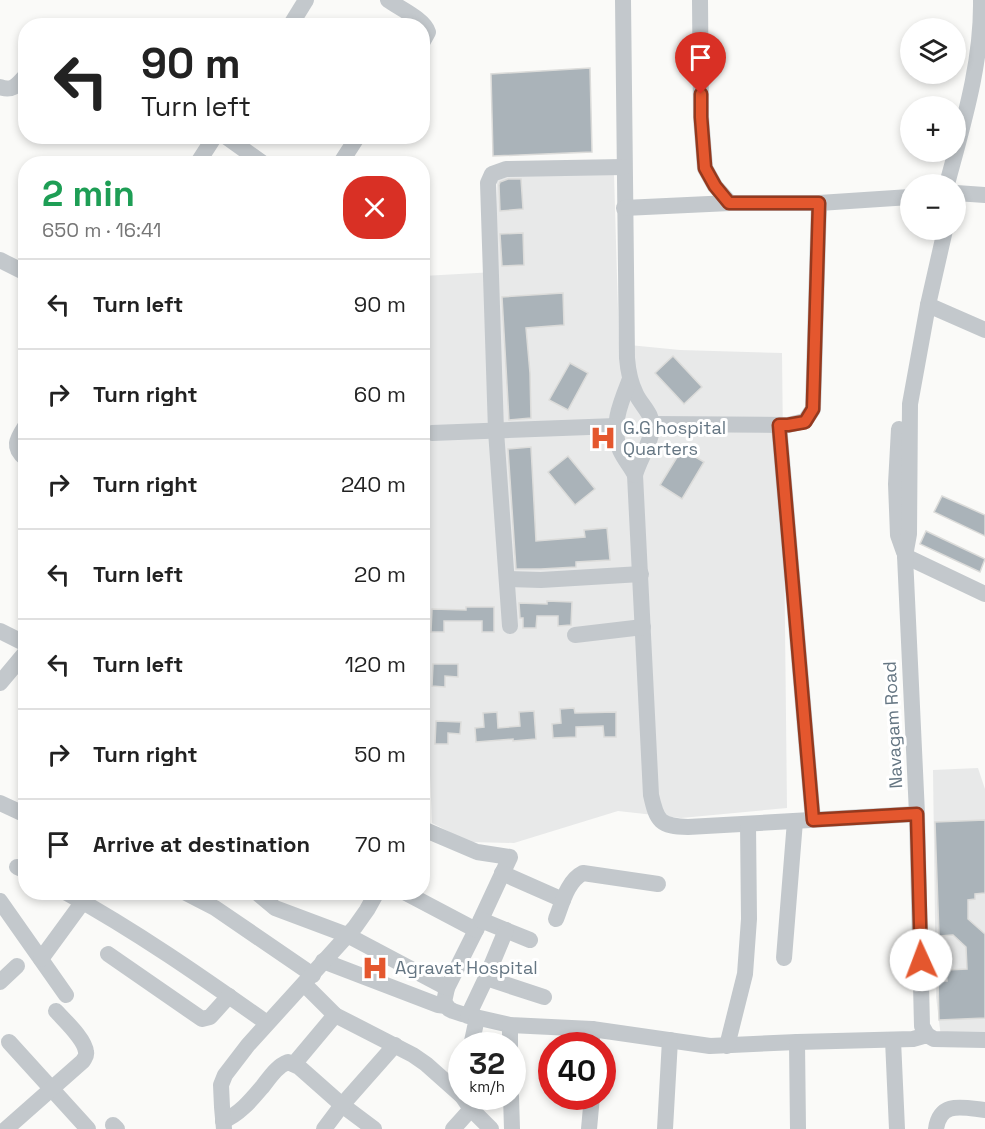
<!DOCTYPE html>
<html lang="en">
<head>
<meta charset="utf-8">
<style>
  body { margin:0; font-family:"Space Grotesk",sans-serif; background:#f2f2f2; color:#222; height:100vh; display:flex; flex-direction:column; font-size:22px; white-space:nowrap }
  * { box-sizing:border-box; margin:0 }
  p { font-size:20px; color:#767676 }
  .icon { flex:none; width:33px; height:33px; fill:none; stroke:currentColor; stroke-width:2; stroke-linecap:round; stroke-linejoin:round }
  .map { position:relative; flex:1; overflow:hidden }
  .panel { position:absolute; left:18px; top:156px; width:412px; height:744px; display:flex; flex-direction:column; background:#fff; border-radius:24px; box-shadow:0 3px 9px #0003 }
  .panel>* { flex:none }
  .hud { position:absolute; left:18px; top:18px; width:412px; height:126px; border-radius:24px; box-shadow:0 3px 9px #0003; background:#fff; color:#222; overflow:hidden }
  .tools { position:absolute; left:900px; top:18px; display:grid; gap:12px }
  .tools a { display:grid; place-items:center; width:66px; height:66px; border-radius:50%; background:#fff; box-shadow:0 3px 9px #0003; font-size:30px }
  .speed { position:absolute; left:448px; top:1032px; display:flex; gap:12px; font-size:30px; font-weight:700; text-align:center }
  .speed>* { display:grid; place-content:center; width:78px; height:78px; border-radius:50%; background:#fff; box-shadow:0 3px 9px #0003; line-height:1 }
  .speed small { font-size:15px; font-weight:400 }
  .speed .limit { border:9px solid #d22; background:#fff; color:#111 }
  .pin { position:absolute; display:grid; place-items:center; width:51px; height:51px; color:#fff; margin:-62px -26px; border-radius:50% 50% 50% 0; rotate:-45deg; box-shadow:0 0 6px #0007 }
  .pin .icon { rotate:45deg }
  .me { position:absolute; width:66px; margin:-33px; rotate:358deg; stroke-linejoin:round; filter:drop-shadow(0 0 4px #0008) }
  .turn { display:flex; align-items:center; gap:21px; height:126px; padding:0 24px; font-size:27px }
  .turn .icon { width:78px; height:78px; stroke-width:2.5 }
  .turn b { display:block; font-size:42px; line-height:51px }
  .round { display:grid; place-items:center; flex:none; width:63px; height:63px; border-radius:24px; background:#f2f2f2 }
  .overview { display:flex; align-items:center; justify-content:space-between; height:102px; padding:0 24px }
  h1 { font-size:36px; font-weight:700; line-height:45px; color:#1e9e55 }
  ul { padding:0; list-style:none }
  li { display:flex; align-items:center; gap:18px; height:90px; padding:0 24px; border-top:2px solid #e0e0e0 }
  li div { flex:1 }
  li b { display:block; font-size:22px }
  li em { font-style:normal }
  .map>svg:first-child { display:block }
  .built { fill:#e8e9e9 }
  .building { fill:#aab3b9; stroke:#dcdcda; stroke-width:1.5 }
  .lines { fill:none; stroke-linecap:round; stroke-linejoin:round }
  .minor { stroke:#c3c8cc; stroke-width:16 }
  .route-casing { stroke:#94391e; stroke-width:15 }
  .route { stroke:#e4572e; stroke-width:10 }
  .labels { text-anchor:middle; stroke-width:6; stroke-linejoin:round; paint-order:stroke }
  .poi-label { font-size:18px; fill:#657683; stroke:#fff; text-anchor:start }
  .street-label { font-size:18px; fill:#657683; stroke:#fff }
</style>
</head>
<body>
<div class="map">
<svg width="985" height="1129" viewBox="0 0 985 1129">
  <rect width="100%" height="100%" fill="#fafaf8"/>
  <g class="built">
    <polygon points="614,174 619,344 680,350 782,353 787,808 681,818 618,811 514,843 469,842 432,823 423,600 423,276 495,272 497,175"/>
    <polygon points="978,768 985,789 985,1035 941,1037 936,997 933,770"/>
  </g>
  <g class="building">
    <polygon points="590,68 592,152 493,156 491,74"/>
    <polygon points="508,179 521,179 523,209 500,211 499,185 500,182"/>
    <polygon points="523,233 524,265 502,266 500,234"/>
    <polygon points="563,293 564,325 526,328 530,373 531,418 509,420 502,297"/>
    <polygon points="673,356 702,387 684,404 655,373"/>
    <polygon points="570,363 588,373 568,410 549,400"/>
    <polygon points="531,447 536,541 585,537 584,530 607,528 610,560 576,562 576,567 541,569 516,569 508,449"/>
    <polygon points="682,449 704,462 682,499 660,485"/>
    <polygon points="568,456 595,489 575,505 548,472"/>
    <polygon points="942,496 985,515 985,536 934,512"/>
    <polygon points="926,531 985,559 980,572 920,544"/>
    <polygon points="547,601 572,602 571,625 558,626 558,616 537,616 536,628 523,628 523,618 520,618 519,603 547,604"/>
    <polygon points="466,607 494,607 494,632 482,632 482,621 444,621 444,632 431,632 432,609 466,610"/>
    <polygon points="433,664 458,664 458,677 445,676 445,687 432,686"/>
    <polygon points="574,708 575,713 616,712 616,737 604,737 603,726 576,727 576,737 553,738 552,724 561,723 560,709"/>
    <polygon points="534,711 536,739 513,741 513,739 476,742 475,728 484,727 483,713 497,712 498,728 520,726 519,712"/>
    <polygon points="436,721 461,722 460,734 448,733 448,744 435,744"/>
    <polygon points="985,820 985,893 975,894 975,899 968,900 968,919 985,934 985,1018 939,1020 938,981 947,981 946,970 967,969 966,947 953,935 939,936 935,822"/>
  </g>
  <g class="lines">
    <g class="minor">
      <path d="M388,0C399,8 424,19 428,32L423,41"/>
      <path d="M623,0L627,358C628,371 630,382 636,394C641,405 653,414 652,427C652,441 639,460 635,475L651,795C657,822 660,826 688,827L917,814"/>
      <polyline points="700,0 701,117 705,168 715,186 730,203"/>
      <polyline points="290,26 306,0"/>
      <path d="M0,87C13,92 18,84 26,75"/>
      <polyline points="225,136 264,164"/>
      <polyline points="197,164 215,136"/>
      <polyline points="340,164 358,136"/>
      <path d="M947,184C963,124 982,63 981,0"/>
      <polyline points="956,193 985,195"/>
      <polyline points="624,208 730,203 819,203 910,197"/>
      <polyline points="0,260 26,273"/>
      <polyline points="928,305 985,330"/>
      <path d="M630,379C621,402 610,426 620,450C624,459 631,467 635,475"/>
      <polyline points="653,424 788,425 805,421 813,409 819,203"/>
      <path d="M26,425C17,439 11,447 26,459"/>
      <polyline points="779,425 813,820"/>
      <polyline points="899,429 896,484 898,535 904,552"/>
      <polyline points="432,433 616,426"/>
      <polyline points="905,556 985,594"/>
      <polyline points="507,579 541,580 641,574"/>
      <polyline points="510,626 496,431 488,183 492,174 506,169 624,167"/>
      <polyline points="0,631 26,644"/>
      <polyline points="575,635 643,627"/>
      <polyline points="0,683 26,652"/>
      <polyline points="0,803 26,815"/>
      <polyline points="423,829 477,852 510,857 476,930 447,988 444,1002 449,1009 453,1011 462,1014 510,1025 592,1029 710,1046 797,1042 913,1039 927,1035 934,1039 985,1040"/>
      <polyline points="17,867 26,871"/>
      <polyline points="502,873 563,900"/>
      <path d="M65,892C136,931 202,977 267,1023"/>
      <polyline points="184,892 215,908 313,975"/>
      <polyline points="256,892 275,908 347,935 447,988"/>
      <polyline points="404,892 476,930"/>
      <polyline points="0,901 66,995"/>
      <path d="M556,919C562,904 567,881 583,873L658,884"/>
      <polyline points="481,920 530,940"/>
      <polyline points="108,954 202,1019 210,1017 229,996"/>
      <polyline points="784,958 795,821"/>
      <polyline points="41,959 90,892"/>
      <polyline points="323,961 438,1005 446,1006"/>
      <polyline points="486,978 544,997"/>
      <polyline points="0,982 17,966"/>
      <polyline points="304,984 335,1015 413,1055 426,1064 462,1096"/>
      <polyline points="468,1016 486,978 506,930"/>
      <polyline points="510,1025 510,1046"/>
      <polyline points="927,1035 922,1026 917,814 905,556 909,534 910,404 928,305 945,230"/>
      <polyline points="893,1040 897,1129"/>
      <polyline points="9,1042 88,1129"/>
      <polyline points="797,1042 798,1129"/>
      <polyline points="471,1046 477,1018"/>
      <polyline points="592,1046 592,1029"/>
      <polyline points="727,1046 745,974 749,919 748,824"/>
      <polyline points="294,1064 335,1015"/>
      <polyline points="462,1096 471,1109 491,1129"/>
      <polyline points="511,1096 512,1129"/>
      <path d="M223,1121C240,1114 252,1099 263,1086C270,1077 277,1066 288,1062L299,1067L342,1105L374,1129"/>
      <polyline points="113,1125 117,1129"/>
      <path d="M6,1129L83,1061C85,1057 87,1056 86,1052C85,1039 64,1020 56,1011"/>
      <polyline points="224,1129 222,1107 221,1085 225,1075 248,1045 355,927 367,910 377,892"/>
      <polyline points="324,1129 342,1105 395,1045"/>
      <polyline points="453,1129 471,1109"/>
      <polyline points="589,1129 592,1096"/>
      <polyline points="665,1129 670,1040"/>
      <path d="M936,1129C940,1100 964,1108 985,1110"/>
    </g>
  </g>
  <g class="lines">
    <g class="route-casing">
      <polyline id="route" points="701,94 701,117 705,168 715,186 729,203 819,203 813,409 805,422 788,425 779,425 813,820 917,814 921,960"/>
    </g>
    <use href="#route" class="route"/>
  </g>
  <defs>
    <g id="hospital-bare" transform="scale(2.07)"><path d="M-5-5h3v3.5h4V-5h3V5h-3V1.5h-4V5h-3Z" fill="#e4572e" stroke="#fff" stroke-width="2.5" paint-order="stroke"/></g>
  </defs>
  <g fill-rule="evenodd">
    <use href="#hospital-bare" x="603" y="438"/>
    <use href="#hospital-bare" x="375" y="968"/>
  </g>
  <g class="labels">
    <g class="poi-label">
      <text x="623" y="434">G.G hospital<tspan x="623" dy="21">Quarters</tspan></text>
      <text x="395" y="974">Agravat Hospital</text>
    </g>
    <g class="street-label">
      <text transform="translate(893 725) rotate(-93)" y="6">Navagam Road</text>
    </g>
  </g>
</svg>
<div class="tools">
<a><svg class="icon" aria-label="layers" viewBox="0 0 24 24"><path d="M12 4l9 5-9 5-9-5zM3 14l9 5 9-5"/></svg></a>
<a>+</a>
<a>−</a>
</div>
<div class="speed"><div>32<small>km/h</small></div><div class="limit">40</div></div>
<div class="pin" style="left:701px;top:94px;background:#d93025"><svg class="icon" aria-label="arrive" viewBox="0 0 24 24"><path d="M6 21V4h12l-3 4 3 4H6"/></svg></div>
<svg class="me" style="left:921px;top:960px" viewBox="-20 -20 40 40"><circle r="19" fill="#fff"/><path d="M0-13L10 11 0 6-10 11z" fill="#e4572e"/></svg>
<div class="hud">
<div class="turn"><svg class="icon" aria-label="left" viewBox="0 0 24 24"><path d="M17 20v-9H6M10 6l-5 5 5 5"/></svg><div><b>90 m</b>Turn left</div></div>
</div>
<section class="panel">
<div class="overview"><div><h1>2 min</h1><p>650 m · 16:41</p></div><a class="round" style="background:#d93025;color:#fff"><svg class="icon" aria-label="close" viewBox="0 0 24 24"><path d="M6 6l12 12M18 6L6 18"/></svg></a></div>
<ul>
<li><svg class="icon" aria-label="left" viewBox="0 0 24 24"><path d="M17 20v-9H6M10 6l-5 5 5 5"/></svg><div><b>Turn left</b></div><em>90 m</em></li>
<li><svg class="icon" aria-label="right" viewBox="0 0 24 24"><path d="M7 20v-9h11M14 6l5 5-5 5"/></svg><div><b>Turn right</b></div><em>60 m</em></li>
<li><svg class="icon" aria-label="right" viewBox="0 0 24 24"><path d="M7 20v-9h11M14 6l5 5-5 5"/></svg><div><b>Turn right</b></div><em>240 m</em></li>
<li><svg class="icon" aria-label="left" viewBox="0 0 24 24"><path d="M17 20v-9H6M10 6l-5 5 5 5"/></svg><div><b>Turn left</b></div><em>20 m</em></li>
<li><svg class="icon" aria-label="left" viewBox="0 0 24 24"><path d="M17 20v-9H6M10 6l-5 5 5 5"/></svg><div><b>Turn left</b></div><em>120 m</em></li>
<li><svg class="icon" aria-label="right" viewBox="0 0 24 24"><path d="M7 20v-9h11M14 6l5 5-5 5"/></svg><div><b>Turn right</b></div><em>50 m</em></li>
<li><svg class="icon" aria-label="arrive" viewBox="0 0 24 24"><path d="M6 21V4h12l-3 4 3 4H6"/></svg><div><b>Arrive at destination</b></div><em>70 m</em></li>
</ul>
</section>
</div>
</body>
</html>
